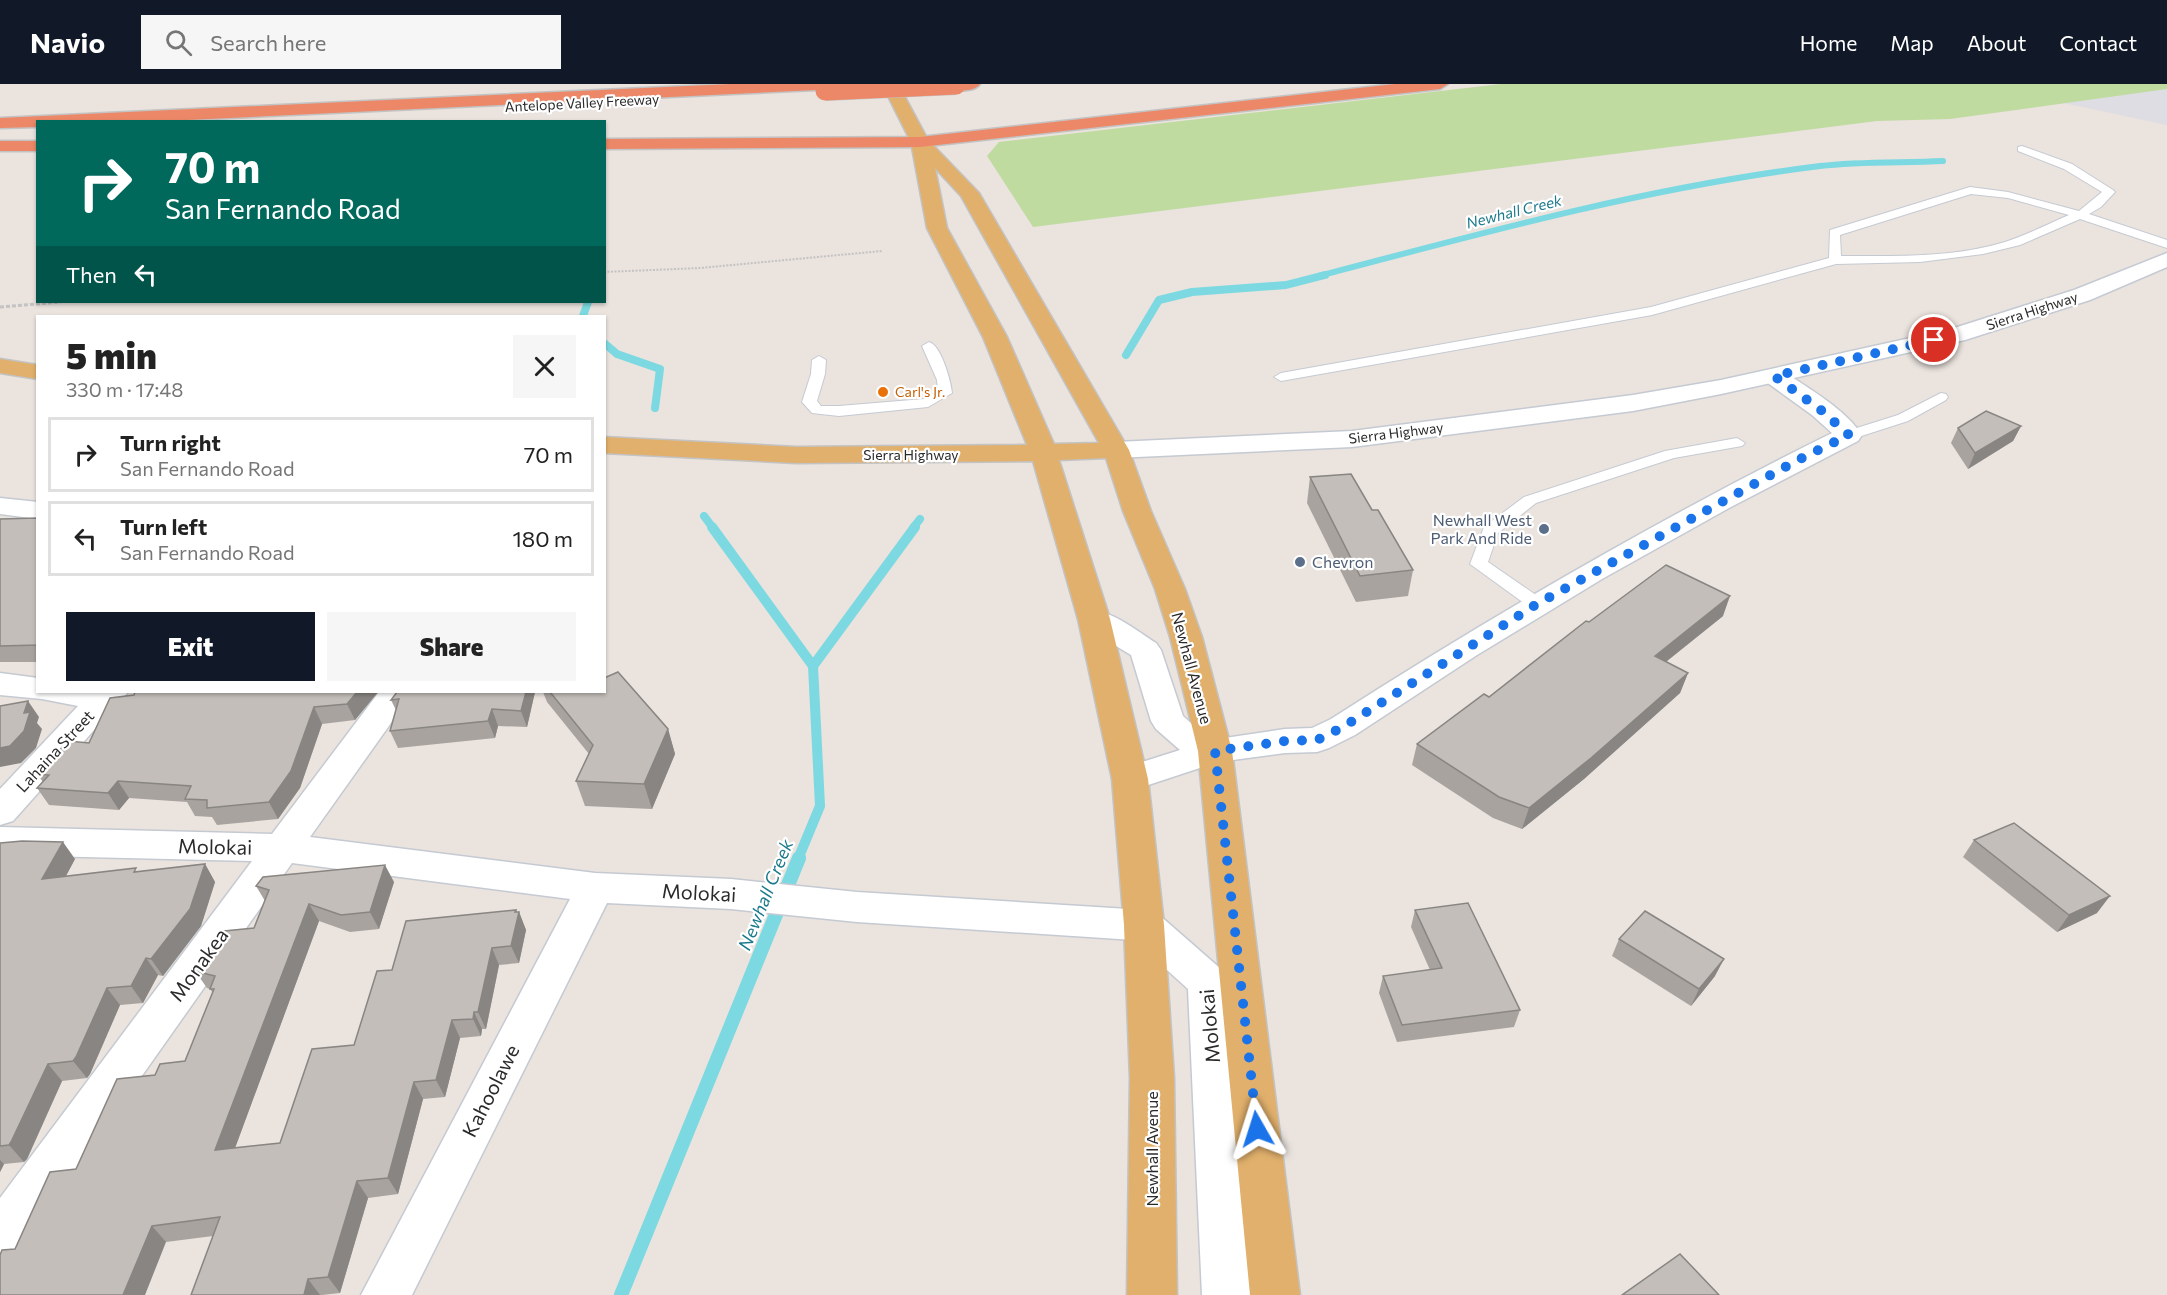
<!DOCTYPE html>
<html lang="en">
<head>
<meta charset="utf-8">
<style>
  body { margin:0; font-family:Commissioner,sans-serif; background:#f6f6f6; color:#222; height:100vh; display:flex; flex-direction:column; font-size:22px; white-space:nowrap }
  * { box-sizing:border-box; margin:0 }
  p { font-size:20px; color:#767676 }
  .icon { flex:none; width:33px; height:33px; fill:none; stroke:currentColor; stroke-width:2; stroke-linecap:round; stroke-linejoin:round }
  .map { position:relative; flex:1; overflow:hidden }
  .side { position:absolute; left:36px; top:231px; width:570px; height:378px; display:flex; flex-direction:column; background:#fff; border-radius:0px; box-shadow:0 2px 4px #0004 }
  .side>* { flex:none }
  .guide { position:absolute; left:36px; top:36px; width:570px; height:183px; border-radius:0px; box-shadow:0 2px 4px #0004; background:#00695c; color:#fff; overflow:hidden }
  .pin { position:absolute; display:grid; place-items:center; width:51px; height:51px; color:#fff; margin:-26px; border:3px solid #fff; border-radius:50%; box-shadow:0 2px 6px #0007 }
  .me { position:absolute; width:66px; margin:-33px; rotate:354deg; stroke-linejoin:round; filter:drop-shadow(0 0 4px #0008) }
  .turn { display:flex; align-items:center; gap:21px; height:126px; padding:0 30px; font-size:27px }
  .turn .icon { width:78px; height:78px; stroke-width:2.5 }
  .turn b { display:block; font-size:42px; line-height:51px }
  .then { display:flex; align-items:center; height:57px; padding:0 30px; background:#0003; gap:12px; font-size:22px }
  .round { display:grid; place-items:center; flex:none; width:63px; height:63px; border-radius:0px; background:#f6f6f6 }
  .summary { display:flex; align-items:center; justify-content:space-between; height:102px; padding:0 30px }
  h1 { font-size:36px; font-weight:800; line-height:45px }
  .cta { display:flex; gap:12px; margin-top:auto; padding:12px 30px }
  .cta a { flex:1; height:69px; border-radius:0px; background:#111827; color:#fff; font-size:24px; font-weight:800; line-height:69px; text-align:center }
  .cta a+a { background:#f6f6f6; color:#222 }
  ul { padding:0; list-style:none }
  li { display:flex; align-items:center; gap:18px; height:75px; margin:0 12px 9px; padding:0 18px; border:3px solid #e0e0e0; border-radius:0px }
  li div { flex:1 }
  li b { display:block; font-size:22px }
  li em { font-style:normal }
  header { display:flex; align-items:center; gap:36px; box-sizing:border-box; height:84px; padding:0 30px; background:#111827; color:#fff }
  header strong { font-size:28px }
  nav { display:flex; gap:33px; margin-inline-start:auto; font-size:21px }
  .search { width:420px; height:54px; background:#f6f6f6; display:flex; align-items:center; gap:15px; box-sizing:border-box; padding:0 21px; border-radius:0px; color:#767676; font-size:22px }
  .map>svg:first-child { display:block }
  .industrial { fill:#dedde4 }
  .green { fill:#bfdba0 }
  .lines { fill:none; stroke-linecap:round; stroke-linejoin:round }
  .stream-far3 { stroke:#7cd9e1; stroke-width:6 }
  .stream-far2 { stroke:#7cd9e1; stroke-width:8 }
  .stream-far1 { stroke:#7cd9e1; stroke-width:10 }
  .stream { stroke:#7cd9e1; stroke-width:14 }
  .service-casing { stroke:#c5cad2; stroke-width:2 }
  .minor-casing { stroke:#c5cad2; stroke-width:3 }
  .secondary-casing { stroke:#c5cad2; stroke-width:3 }
  .primary-casing { stroke:#c3c3c3; stroke-width:3 }
  .motorway-casing { stroke:#c3c3c3; stroke-width:3 }
  .path-far1 { stroke:#c3c3c3; stroke-width:2; stroke-dasharray:2 1.5; stroke-linecap:butt }
  .path { stroke:#c3c3c3; stroke-width:3; stroke-dasharray:4 2; stroke-linecap:butt }
  .service { fill:#fff; fill-rule:evenodd }
  .minor { fill:#fff; fill-rule:evenodd }
  .secondary { fill:#fff; fill-rule:evenodd }
  .primary { fill:#e1b06c; fill-rule:evenodd }
  .motorway { fill:#ec8867; fill-rule:evenodd }
  .motorway-bridge-casing { stroke:#c3c3c3; stroke-width:20; stroke-linecap:butt }
  .motorway-bridge { stroke:#ec8867; stroke-width:19 }
  .wall { fill:#a8a39f }
  .shaded-wall { fill:#888582 }
  .building { fill:#c3beb9; stroke:#888582; stroke-width:1.5 }
  .route { stroke:#1a73e8; stroke-width:10; stroke-dasharray:0 18 }
  .food-dot { fill:#e8710a; stroke:#fff; stroke-width:2 }
  .service-dot { fill:#5c6f8a; stroke:#fff; stroke-width:2 }
  .labels { text-anchor:middle; stroke-width:4.5; stroke-linejoin:round; paint-order:stroke }
  .far-street-label { font-size:14px; fill:#2a2a2a; stroke:#fff }
  .far-food-label { font-size:14px; fill:#c56008; stroke:#fff; text-anchor:start }
  .far-water-label { font-size:15px; font-style:italic; fill:#1c7a8c; stroke:#fff }
  .service-label { font-size:16px; fill:#4e5e75; stroke:#fff; text-anchor:end }
  .street-label { font-size:16px; fill:#2a2a2a; stroke:#fff }
  .water-label { font-size:18px; font-style:italic; fill:#1c7a8c; stroke:#fff }
  .near-street-label { font-size:20px; fill:#2a2a2a; stroke:#fff }
</style>
</head>
<body>
<header>
<strong>Navio</strong>
<div class="search"><svg class="icon" aria-label="search" viewBox="0 0 24 24"><circle cx="10" cy="10" r="6"/><path d="M15 15l6 6"/></svg>Search here</div>
<nav><a>Home</a><a>Map</a><a>About</a><a>Contact</a></nav>
</header>
<div class="map">
<svg width="2167" height="1211" viewBox="0 0 2167 1211">
  <rect width="100%" height="100%" fill="#eae3de"/>
  <polygon class="industrial" points="2167,3 2167,41 2059,18"/>
  <polygon class="green" points="1501,0 2167,0 2167,5 1950,35 1877,37 1033,143 987,72 999,58"/>
  <g class="lines">
    <path class="stream-far3" d="M1319,192C1485,148 1650,103 1820,82C1861,77 1903,79 1943,77"/>
    <g class="stream-far2">
      <polyline points="583,232 588,218"/>
      <polyline points="604,259 617,270 660,285 655,324"/>
      <polyline points="1126,271 1159,216 1192,208 1286,201 1325,191"/>
      <polyline points="704,432 713,444"/>
      <polyline points="913,444 920,435"/>
    </g>
    <g class="stream-far1">
      <polyline points="712,443 813,582"/>
      <polyline points="798,775 820,722 813,582 915,443"/>
    </g>
    <polyline class="stream" points="621,1211 799,774"/>
    <g class="service-casing">
      <g id="service">
        <path d="M2022,62L2072,80L2113,106L2115,108L2101,123L2089,130L2167,156V164L2080,135L2020,161L1983,170L1920,178L1836,180L1652,231L1281,297L1274,293L1281,289L1651,223L1829,174L1830,146L1970,103L2008,108L2079,127L2102,108L2064,85L2018,67V63ZM1971,110L2008,114L2069,131C2048,140 2027,151 2005,158C1954,174 1895,172 1841,172L1840,151Z"/>
        <path d="M929,258C941,261 951,297 952,309L928,323L839,332L812,329L802,318L811,290L812,276L819,272L826,276L825,290L817,317L821,322H839L924,315L938,307L937,296L922,262Z"/>
        <polygon points="1941,309 1946,310 1948,313 1946,316 1908,337 1849,356 1841,351 1844,348 1898,331"/>
        <polygon points="1737,354 1745,359 1742,362 1674,374 1536,419 1498,449 1488,478 1543,516 1546,520 1543,524 1531,524 1470,480 1484,443 1524,413 1665,367"/>
      </g>
    </g>
    <g class="minor-casing">
      <g id="minor">
        <path d="M1774,285L1783,287C1809,305 1844,324 1862,351L1858,357L1729,424L1602,495L1477,571L1355,651L1329,664L1317,668L1285,669L1218,678L1130,707L1117,704L1112,695L1117,686L1180,666L1156,645L1151,637L1131,571L1083,542L1078,535L1083,528C1108,522 1135,546 1156,559L1161,566L1183,632L1201,648L1218,655L1285,645L1312,644L1331,635C1493,531 1659,435 1832,349L1812,331L1765,297L1762,292L1765,287Z"/>
        <polygon points="0,414 38,418 38,435 0,430"/>
        <polygon points="0,589 38,594 38,608 128,608 13,737 0,741 0,705 78,622 42,615 0,611"/>
        <polygon points="379,608 413,608 310,753 595,789 731,795 857,808 1144,826 1158,830 1222,886 1228,898 1252,1211 1202,1211 1188,905 1134,856 857,838 731,825 607,819 412,1211 361,1211 570,815 292,779 17,1169 0,1176 0,1114 252,777 0,771 0,743 272,750"/>
      </g>
    </g>
    <g class="secondary-casing">
      <polygon id="secondary" points="2167,169 2167,183 2090,216 1965,256 1721,310 1633,327 1352,363 1116,374 1107,372 1103,366 1107,360 1116,358 1352,347 1633,311 1721,296 1951,245 2074,206"/>
    </g>
    <g class="primary-casing">
      <g id="primary">
        <path d="M882,0H898L928,56L979,109L1129,366L1151,427L1185,505L1202,553L1232,667L1300,1211H1250L1198,667L1170,553L1155,505L1123,427L1106,374L1059,376L1110,535L1148,695L1164,841L1174,994L1177,1211H1127L1130,994L1124,841L1112,695L1078,535L1033,377L796,379L604,369V353L796,363L1027,361L983,253L927,144L911,58ZM935,84L961,112L1099,359L1054,360L1007,253L947,144Z"/>
        <polygon points="0,275 38,281 38,295 0,289"/>
      </g>
    </g>
    <g class="motorway-casing">
      <g id="motorway">
        <polygon points="731,0 846,0 838,5 144,38 38,38 38,43 0,44 0,34"/>
        <path d="M948,0H980C974,8 959,7 950,5Z"/>
        <polygon points="1395,0 1448,0 1440,5 920,63 604,65 604,55 920,53"/>
        <rect x="0" y="57" width="38" height="10"/>
      </g>
    </g>
    <polyline class="path-far1" points="604,188 700,184 882,167"/>
    <polyline class="path" points="0,223 61,218"/>
    <use href="#service" class="service"/>
    <use href="#minor" class="minor"/>
    <use href="#secondary" class="secondary"/>
    <use href="#primary" class="primary"/>
    <use href="#motorway" class="motorway"/>
    <g class="motorway-bridge-casing">
      <polyline id="motorway-bridge" points="825,7 956,1"/>
    </g>
    <use href="#motorway-bridge" class="motorway-bridge"/>
  </g>
  <g class="wall">
    <polygon points="2021,342 2013,357 1968,385 1951,359 1958,344"/>
    <polygon points="1310,393 1372,426 1413,486 1408,512 1356,518 1307,419"/>
    <polygon points="38,434 38,578 0,578 0,435"/>
    <polygon points="1723,532 1666,578 1688,589 1680,609 1584,695 1522,745 1493,734 1412,681 1417,660 1489,613 1589,538"/>
    <polygon points="135,608 378,608 355,636 322,640 300,704 278,735 217,741 212,733 195,732 187,718 129,714 119,726 49,721 37,704 43,698 37,690 89,659 134,611"/>
    <polygon points="535,608 527,643 498,642 495,654 398,664 390,647 396,626 391,616"/>
    <polygon points="543,608 604,608 668,645 675,670 652,725 585,722 576,697 589,670 547,618"/>
    <polygon points="1974,756 2097,829 2057,848 1963,773"/>
    <polygon points="0,759 75,775 66,792 138,788 205,780 215,798 201,842 163,892 158,891 143,919 120,921 90,990 87,994 62,997 27,1075 24,1078 4,1080 0,1088"/>
    <polygon points="394,798 379,845 350,848 319,837 235,1064 280,1059 354,961 392,886 517,828 519,828 526,846 519,879 499,881 486,945 482,945 481,952 460,954 445,1013 423,1015 398,1110 368,1114 340,1209 322,1211 191,1211 213,1152 166,1158 15,1165 76,1085 155,991 185,977 213,909 210,905 207,904 195,887 254,844 265,817 256,802"/>
    <polygon points="1415,826 1520,926 1514,943 1397,958 1379,909 1383,892 1430,886 1411,843"/>
    <polygon points="1619,855 1715,892 1691,922 1612,872"/>
  </g>
  <g class="shaded-wall">
    <polygon points="2021,342 2013,357 1968,385 1975,369"/>
    <polygon points="1730,512 1723,532 1648,592 1655,572"/>
    <polygon points="1688,589 1680,609 1584,695 1522,745 1529,724"/>
    <polygon points="357,608 378,608 355,636 347,620"/>
    <polygon points="526,608 535,608 527,643 521,627"/>
    <polygon points="28,617 39,633 37,639 42,645 36,664 21,679 0,683 0,664 24,629"/>
    <polygon points="314,623 322,640 300,704 278,735 269,718"/>
    <polygon points="492,625 498,642 495,654 488,637"/>
    <polygon points="668,645 675,670 652,725 644,700"/>
    <polygon points="118,697 129,714 119,726 108,709"/>
    <polygon points="63,758 75,775 55,812 42,795"/>
    <polygon points="205,780 215,798 201,842 163,892 151,875"/>
    <polygon points="385,781 394,798 379,845 370,828"/>
    <polygon points="2110,812 2097,829 2057,848 2069,831"/>
    <polygon points="309,820 319,837 228,1083 215,1066"/>
    <polygon points="516,826 518,831 519,828 526,846 519,879 511,862"/>
    <polygon points="492,864 499,881 486,945 478,928"/>
    <polygon points="146,874 158,891 143,919 131,902"/>
    <polygon points="1724,875 1715,892 1691,922 1699,905"/>
    <polygon points="107,904 120,921 90,990 87,994 73,977"/>
    <polygon points="474,928 482,945 481,952 473,935"/>
    <polygon points="452,936 460,954 445,1013 436,996"/>
    <polygon points="48,980 62,997 27,1075 24,1078 9,1061"/>
    <polygon points="414,998 423,1015 398,1110 388,1094"/>
    <polygon points="0,1076 4,1080 0,1088"/>
    <polygon points="357,1097 368,1114 340,1209 328,1193"/>
    <polygon points="152,1142 166,1158 145,1211 123,1211"/>
    <polygon points="308,1195 320,1211 304,1211"/>
  </g>
  <g class="building">
    <polygon points="1986,327 2021,342 1975,369 1958,344"/>
    <polygon points="1351,390 1372,426 1378,426 1413,486 1360,492 1310,393"/>
    <polygon points="38,434 38,561 0,562 0,435"/>
    <polygon points="1666,481 1730,512 1655,572 1688,589 1591,674 1529,724 1499,713 1417,660 1484,610 1489,613 1586,537 1589,538"/>
    <polygon points="618,588 668,645 644,700 576,697 593,661 550,608 604,608 604,594"/>
    <polygon points="135,608 357,608 347,620 314,623 291,687 269,718 207,724 207,716 185,715 191,702 118,697 108,709 37,704 49,691 37,690 68,657 89,659 110,614 134,611"/>
    <polygon points="397,608 526,608 521,627 492,625 488,637 390,647 399,615 391,616"/>
    <polygon points="28,617 24,629 30,628 24,647 10,662 0,664 0,622"/>
    <polygon points="2014,739 2110,812 2069,831 1974,756"/>
    <polygon points="22,757 63,758 42,795 136,784 134,788 205,780 190,825 151,875 146,874 131,902 107,904 76,973 73,977 48,980 11,1058 9,1061 0,1062 0,759"/>
    <polygon points="385,781 370,828 341,831 309,820 215,1066 280,1059 312,965 354,961 377,887 392,886 406,837 516,826 515,828 519,828 511,862 492,864 478,928 474,928 473,935 452,936 436,996 414,998 388,1094 357,1097 328,1193 308,1195 304,1211 191,1211 220,1133 152,1142 123,1211 0,1211 0,1171 2,1166 15,1165 50,1088 76,1085 117,995 155,991 160,980 185,977 214,905 210,905 215,892 195,887 224,847 254,844 269,806 256,802 263,793"/>
    <polygon points="1468,819 1520,926 1402,941 1383,892 1442,884 1415,826"/>
    <polygon points="1645,827 1724,875 1699,905 1619,855"/>
    <polygon points="1680,1170 1719,1211 1622,1211"/>
  </g>
  <g class="lines">
    <polyline class="route" points="1257,1045 1215,667 1285,657 1317,656 1343,643 1537,520 1796,377 1849,351 1821,326 1774,292 1934,256"/>
  </g>
  <circle class="food-dot" cx="883" cy="308" r="6"/>
  <g class="service-dot">
    <circle cx="1544" cy="445" r="6"/>
    <circle cx="1300" cy="478" r="6"/>
  </g>
  <g class="labels">
    <g class="far-street-label">
      <text transform="translate(582 19) rotate(-3)" y="5">Antelope Valley Freeway</text>
      <text transform="translate(2032 227) rotate(-18)" y="5">Sierra Highway</text>
      <text transform="translate(1396 349) rotate(-7)" y="5">Sierra Highway</text>
      <text x="911" y="376">Sierra Highway</text>
    </g>
    <g class="far-food-label">
      <text x="895" y="313">Carl's Jr.</text>
    </g>
    <g class="far-water-label">
      <text transform="translate(1514 128) rotate(-14)" y="5">Newhall Creek</text>
    </g>
    <g class="service-label">
      <text x="1532" y="442">Newhall West<tspan x="1532" dy="18">Park And Ride</tspan></text>
      <text x="1312" y="484" text-anchor="start">Chevron</text>
    </g>
    <g class="street-label">
      <text transform="translate(1192 584) rotate(75)" y="6">Newhall Avenue</text>
      <text transform="translate(55 667) rotate(-47)" y="6">Lahaina Street</text>
      <text transform="translate(1152 1065) rotate(-90)" y="6">Newhall Avenue</text>
    </g>
    <g class="water-label">
      <text transform="translate(766 811) rotate(-68)" y="6">Newhall Creek</text>
    </g>
    <g class="near-street-label">
      <text transform="translate(215 763) rotate(1)" y="7">Molokai</text>
      <text transform="translate(699 809) rotate(3)" y="7">Molokai</text>
      <text transform="translate(199 881) rotate(-54)" y="7">Monakea</text>
      <text transform="translate(1210 942) rotate(-95)" y="7">Molokai</text>
      <text transform="translate(491 1007) rotate(-63)" y="7">Kahoolawe</text>
    </g>
  </g>
</svg>
<div class="pin" style="left:1934px;top:256px;background:#d93025"><svg class="icon" aria-label="arrive" viewBox="0 0 24 24"><path d="M6 21V4h12l-3 4 3 4H6"/></svg></div>
<svg class="me" style="left:1257px;top:1045px" viewBox="-20 -20 40 40"><path d="M0-17L14 15 0 8-14 15z" fill="#1a73e8" stroke="#fff" stroke-width="4"/></svg>
<div class="guide">
<div class="turn"><svg class="icon" aria-label="right" viewBox="0 0 24 24"><path d="M7 20v-9h11M14 6l5 5-5 5"/></svg><div><b>70 m</b>San Fernando Road</div></div>
<div class="then">Then<svg class="icon" aria-label="left" viewBox="0 0 24 24"><path d="M17 20v-9H6M10 6l-5 5 5 5"/></svg></div>
</div>
<section class="side">
<div class="summary"><div><h1>5 min</h1><p>330 m · 17:48</p></div><a class="round"><svg class="icon" aria-label="close" viewBox="0 0 24 24"><path d="M6 6l12 12M18 6L6 18"/></svg></a></div>
<ul>
<li><svg class="icon" aria-label="right" viewBox="0 0 24 24"><path d="M7 20v-9h11M14 6l5 5-5 5"/></svg><div><b>Turn right</b><p>San Fernando Road</p></div><em>70 m</em></li>
<li><svg class="icon" aria-label="left" viewBox="0 0 24 24"><path d="M17 20v-9H6M10 6l-5 5 5 5"/></svg><div><b>Turn left</b><p>San Fernando Road</p></div><em>180 m</em></li>
</ul>
<div class="cta"><a>Exit</a><a>Share</a></div>
</section>
</div>
</body>
</html>
